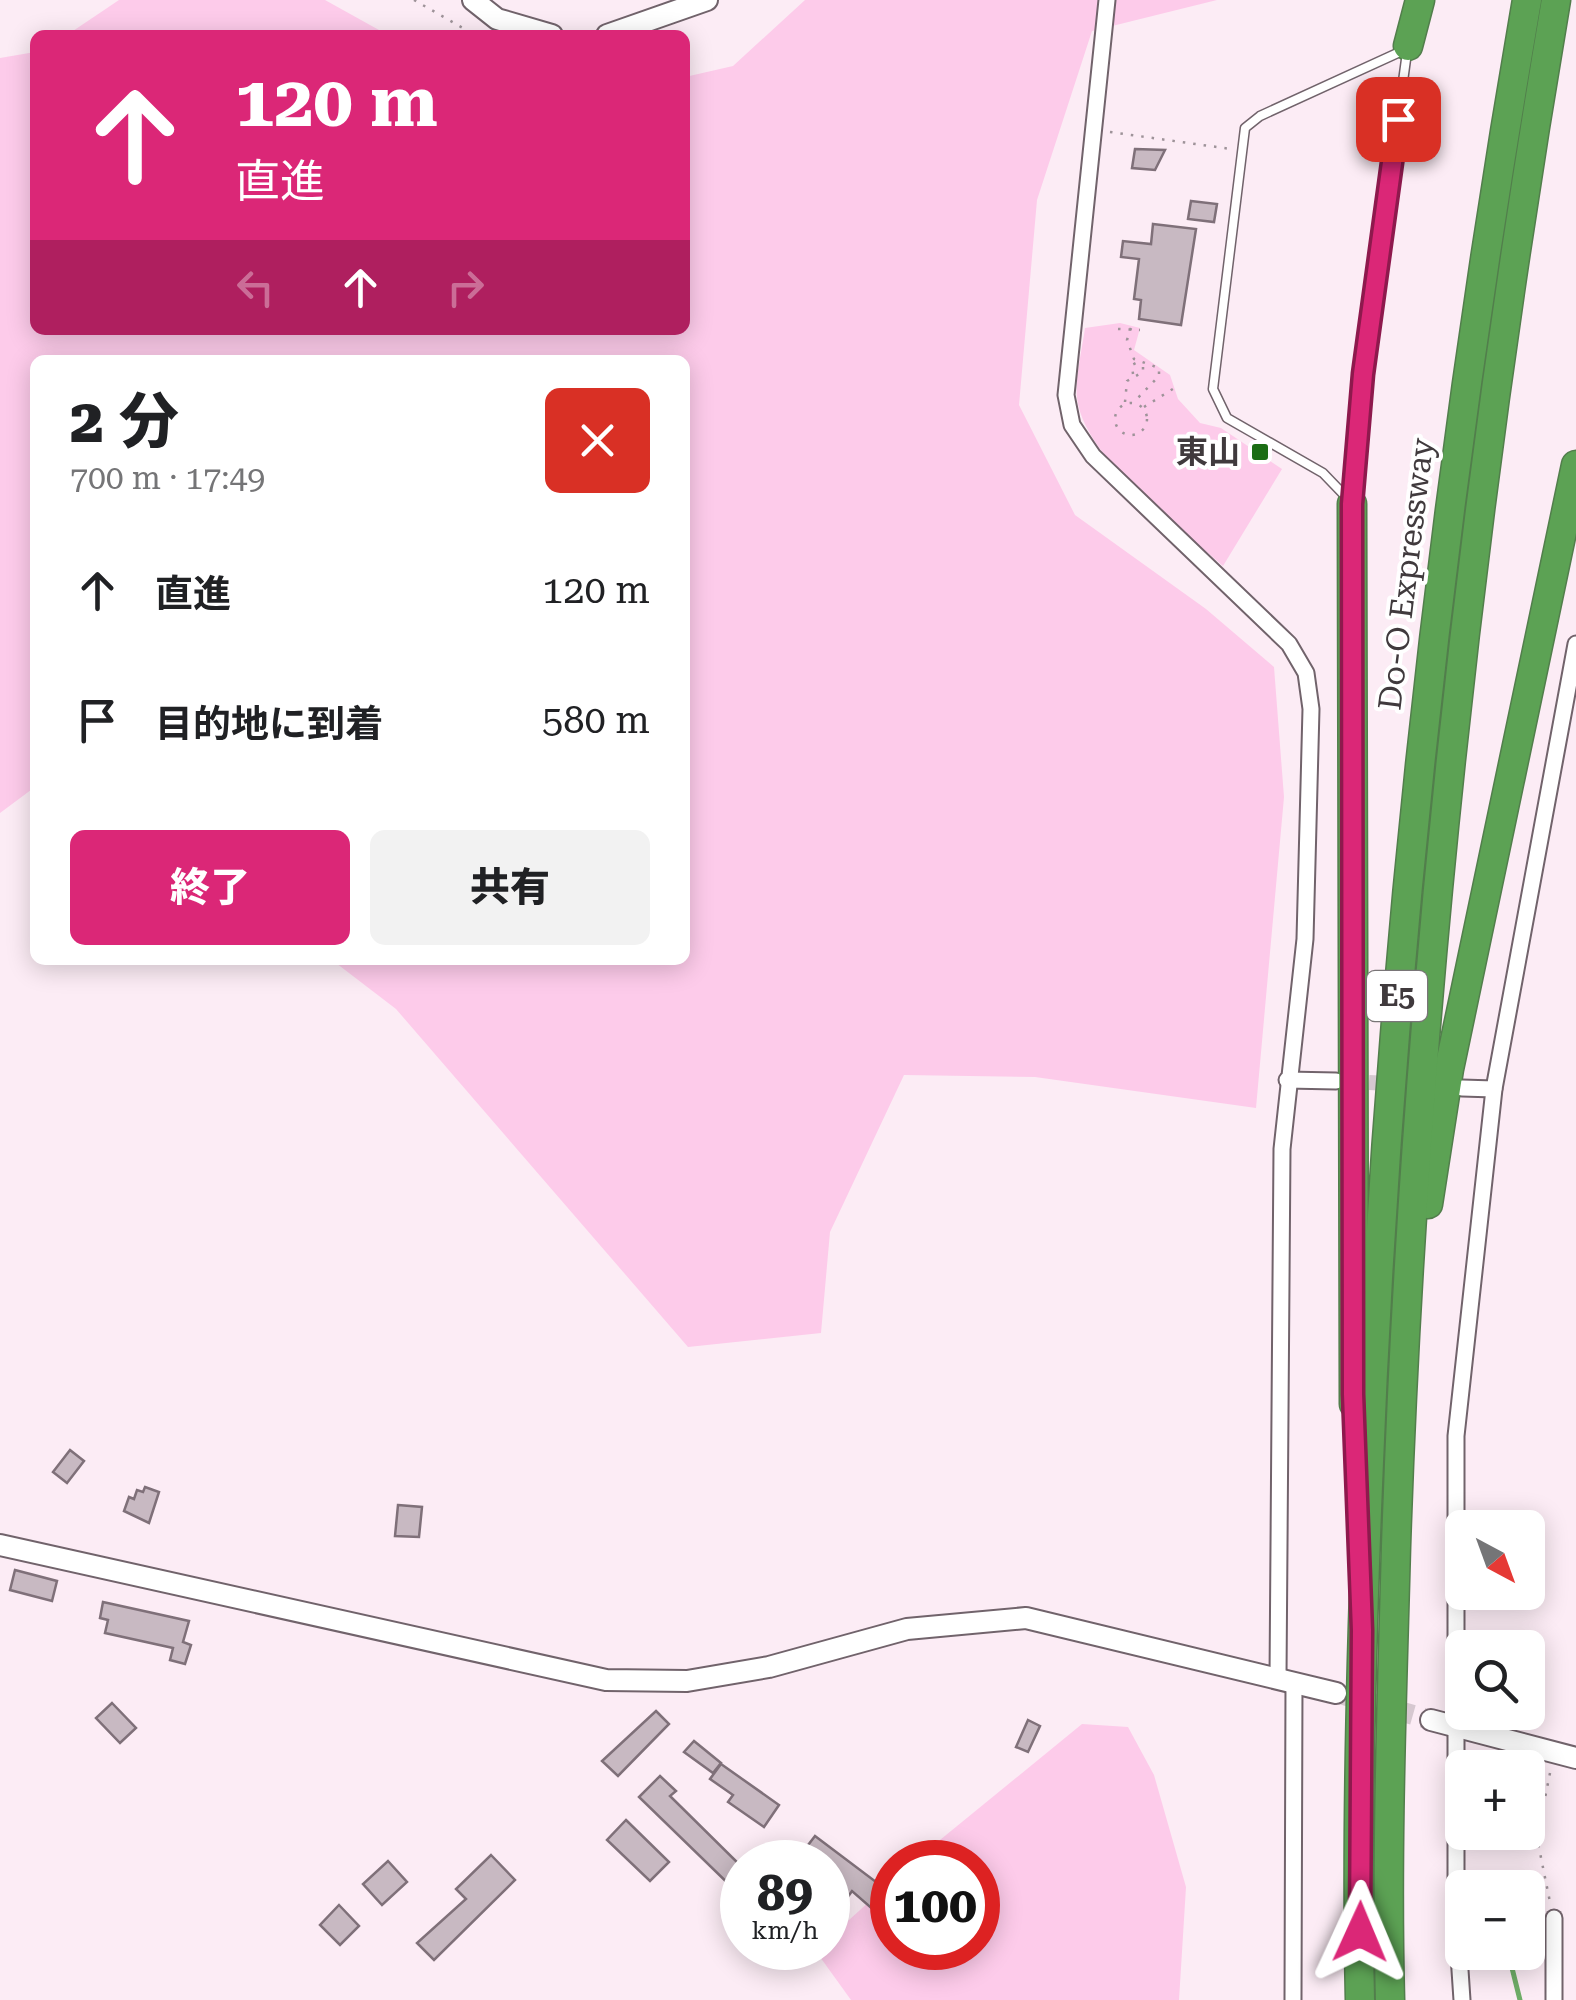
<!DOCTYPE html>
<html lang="ja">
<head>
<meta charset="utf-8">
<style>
  body { margin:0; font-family:"Roboto Serif","Noto Sans JP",serif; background:#f2f2f2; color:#202124; height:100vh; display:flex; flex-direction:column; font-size:38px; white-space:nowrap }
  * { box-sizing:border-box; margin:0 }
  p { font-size:32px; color:#757577 }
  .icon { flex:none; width:55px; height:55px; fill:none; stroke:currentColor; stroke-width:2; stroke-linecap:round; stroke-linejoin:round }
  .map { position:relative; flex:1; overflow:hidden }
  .panel { position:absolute; left:30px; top:355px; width:660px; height:610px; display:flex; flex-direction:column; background:#fff; border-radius:15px; box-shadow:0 5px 25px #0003 }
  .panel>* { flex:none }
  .top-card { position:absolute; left:30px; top:30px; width:660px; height:305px; border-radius:15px; box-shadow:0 5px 25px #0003; background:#db2777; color:#fff; overflow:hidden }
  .needle { width:65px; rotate:139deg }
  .buttons { position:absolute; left:1445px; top:1510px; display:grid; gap:20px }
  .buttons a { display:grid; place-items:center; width:100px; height:100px; border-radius:15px; background:#fff; box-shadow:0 5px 25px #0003; font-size:50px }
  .speed { position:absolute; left:720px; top:1840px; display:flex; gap:20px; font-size:50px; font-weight:700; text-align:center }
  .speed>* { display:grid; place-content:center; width:130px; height:130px; border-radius:50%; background:#fff; box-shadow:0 5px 25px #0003; line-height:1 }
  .speed small { font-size:25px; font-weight:400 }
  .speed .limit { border:15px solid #d22; background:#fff; color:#111 }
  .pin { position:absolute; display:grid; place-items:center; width:85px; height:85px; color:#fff; margin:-42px; border-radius:20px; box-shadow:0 5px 15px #0006 }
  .me { position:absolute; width:110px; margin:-55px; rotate:1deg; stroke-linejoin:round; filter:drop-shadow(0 0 8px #0008) }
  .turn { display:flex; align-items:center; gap:35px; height:210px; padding:0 40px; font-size:45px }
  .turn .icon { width:130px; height:130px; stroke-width:2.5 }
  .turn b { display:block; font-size:70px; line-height:85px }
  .lanes { display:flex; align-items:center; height:95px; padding:0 40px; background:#0003; justify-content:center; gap:50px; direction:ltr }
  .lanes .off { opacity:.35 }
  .round { display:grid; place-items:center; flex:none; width:105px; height:105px; border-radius:15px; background:#f2f2f2 }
  .headline { display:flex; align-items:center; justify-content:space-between; height:170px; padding:0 40px }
  h1 { font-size:60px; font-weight:800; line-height:75px }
  .button { display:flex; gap:20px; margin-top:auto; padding:20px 40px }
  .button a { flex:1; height:115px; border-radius:15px; background:#db2777; color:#fff; font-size:40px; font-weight:800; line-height:115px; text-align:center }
  .button a+a { background:#f2f2f2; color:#202124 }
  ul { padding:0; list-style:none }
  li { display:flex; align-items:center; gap:30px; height:130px; padding:0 40px }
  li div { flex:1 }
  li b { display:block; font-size:38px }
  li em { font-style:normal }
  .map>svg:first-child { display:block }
  .green { fill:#fdcbea }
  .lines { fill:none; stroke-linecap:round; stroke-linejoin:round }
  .stream { stroke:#6ead67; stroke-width:5 }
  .building { fill:#c8b9c2; stroke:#7f7079; stroke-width:2.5 }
  .minor-tunnel { stroke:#d6c8d0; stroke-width:15; stroke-dasharray:15 8; stroke-linecap:butt }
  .tertiary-tunnel { stroke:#d6c8d0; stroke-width:20; stroke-dasharray:20 10; stroke-linecap:butt }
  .service-casing { stroke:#71636b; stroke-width:11 }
  .minor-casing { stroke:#71636b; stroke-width:19 }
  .tertiary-casing { stroke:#71636b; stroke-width:24 }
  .motorway-casing { stroke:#527e4c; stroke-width:31 }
  .path { stroke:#9e9399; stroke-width:2.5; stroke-dasharray:2.5 8; stroke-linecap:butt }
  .service { stroke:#fff; stroke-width:8 }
  .minor { stroke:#fff; stroke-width:15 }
  .tertiary { stroke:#fff; stroke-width:20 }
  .motorway { stroke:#5ca254; stroke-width:28 }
  .route-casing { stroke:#8e194d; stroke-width:25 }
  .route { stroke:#db2777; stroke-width:18 }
  .poi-dot { fill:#1b6d14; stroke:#fff; stroke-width:4 }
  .labels { text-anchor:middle; stroke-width:8; stroke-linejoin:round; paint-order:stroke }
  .shield { fill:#fff; stroke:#797577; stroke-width:2.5 }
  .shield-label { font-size:30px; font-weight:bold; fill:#403a3d }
  .poi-label { font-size:32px; font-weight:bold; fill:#403a3d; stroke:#fff; text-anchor:end }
  .street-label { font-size:32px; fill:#403a3d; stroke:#fff }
</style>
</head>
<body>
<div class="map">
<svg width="1576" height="2000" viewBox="0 0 1576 2000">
  <rect width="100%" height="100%" fill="#fcecf5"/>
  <g class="green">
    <polygon points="119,0 325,0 388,35 67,35"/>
    <polygon points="805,0 1217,0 1092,31 1037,200 1019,405 1075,515 1206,609 1274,667 1284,797 1256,1108 1035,1077 904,1075 830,1232 821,1333 688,1347 396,1009 332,960 685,960 685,360 35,360 35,787 0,813 0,58 35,52 35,330 685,330 685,77 733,66"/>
    <path d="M1120,323L1140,328L1134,350L1170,375L1178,399L1200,423L1221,428L1282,469L1223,566C1179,527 1084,458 1077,398C1075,377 1082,350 1085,328Z"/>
    <polygon points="1082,1724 1128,1727 1154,1775 1186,1887 1179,2000 851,2000 815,1950 828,1948 828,1939 892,1881 892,1948 978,1948 978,1862 913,1862"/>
  </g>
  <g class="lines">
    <polyline class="stream" points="1508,1952 1520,2000"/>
  </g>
  <g class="building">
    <polygon points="1135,149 1165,150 1155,170 1132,168"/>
    <polygon points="1191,201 1217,204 1214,222 1188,219"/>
    <polygon points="1153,224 1196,229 1181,325 1139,319 1141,300 1134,299 1139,259 1121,257 1123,241 1151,244"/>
    <polygon points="70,1450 84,1461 67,1483 53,1472"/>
    <polygon points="145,1487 159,1492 149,1523 124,1511 129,1497 134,1499 137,1490 143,1492"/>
    <polygon points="398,1505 422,1507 419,1537 395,1536"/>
    <polygon points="15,1570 57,1581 52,1601 10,1590"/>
    <polygon points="103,1602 189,1621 183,1642 191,1645 185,1664 170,1660 173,1648 105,1633 108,1620 100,1618"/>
    <polygon points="112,1703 136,1728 120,1743 96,1718"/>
    <polygon points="656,1711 669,1724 618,1776 602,1761"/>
    <polygon points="1028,1720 1040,1726 1028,1752 1016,1747"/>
    <polygon points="694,1741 721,1763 713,1773 684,1752"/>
    <polygon points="721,1764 779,1805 764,1827 728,1802 733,1795 710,1779"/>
    <polygon points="660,1776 676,1791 670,1796 742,1867 742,1897 639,1797"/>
    <polygon points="626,1820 669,1862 650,1881 607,1840"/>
    <polygon points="815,1836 892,1894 892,1926 852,1891 845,1901 829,1889 837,1878 828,1871 828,1862 816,1862 802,1853"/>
    <polygon points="491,1855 515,1880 434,1960 417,1943 466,1899 456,1889"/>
    <polygon points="388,1861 407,1882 382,1905 363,1884"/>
    <polygon points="339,1905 359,1926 340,1945 320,1925"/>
  </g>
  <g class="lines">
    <polyline class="minor-tunnel" points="1346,1081 1428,1086"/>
    <polyline class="tertiary-tunnel" points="1336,1693 1431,1720"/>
    <g class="service-casing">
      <g id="service">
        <polyline points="1353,499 1363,375 1407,52"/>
        <polyline points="1349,500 1323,473 1227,418 1213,389 1245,128 1260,116 1402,51"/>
      </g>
    </g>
    <g class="minor-casing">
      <g id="minor">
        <polyline points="1107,0 1066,395 1072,425 1093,456 1289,644 1306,673 1311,709 1305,939 1282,1149 1278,1677"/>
        <polyline points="1287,1080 1336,1081"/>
        <polyline points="1462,1088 1494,1089"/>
        <polyline points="1554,1918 1554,2000"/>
        <polyline points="1293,2000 1294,1682"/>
        <polyline points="1462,2000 1456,1910 1456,1436 1494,1089 1576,644"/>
      </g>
    </g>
    <g class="tertiary-casing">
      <g id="tertiary">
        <polyline points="473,0 497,19 552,35"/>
        <polyline points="607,35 707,0"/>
        <polyline points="0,1545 606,1680 687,1681 769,1667 907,1629 1026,1618 1336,1693"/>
        <polyline points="1431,1720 1576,1758"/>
      </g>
    </g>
    <g class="motorway-casing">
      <g id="motorway">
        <polyline points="1408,46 1420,0"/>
        <polyline points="1352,504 1354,1404"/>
        <polyline points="1428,1204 1449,1069 1576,465"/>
        <path d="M1360,2000C1356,1829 1361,1656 1368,1485C1387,987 1442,491 1527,0"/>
        <path d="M1390,2000C1386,1849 1392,1697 1396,1546C1413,1027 1469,512 1556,0"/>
      </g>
    </g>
    <g class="path">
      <polyline points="414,0 475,35"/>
      <polyline points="1110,132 1231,149"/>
      <polyline points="1131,328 1127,340 1134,359 1159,368 1159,376 1134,402"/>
      <polyline points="1118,329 1140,330"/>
      <polyline points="1133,374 1132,365 1138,362"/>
      <polyline points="1125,402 1127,381 1143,372 1143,366"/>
      <circle cx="1131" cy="419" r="16"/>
      <polyline points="1144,407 1176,387"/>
      <polyline points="1550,1773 1537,1838 1550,1902"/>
    </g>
    <use href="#service" class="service"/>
    <use href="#minor" class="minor"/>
    <use href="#tertiary" class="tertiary"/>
    <use href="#motorway" class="motorway"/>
  </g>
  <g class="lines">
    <g class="route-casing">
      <polyline id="route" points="1360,1932 1362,1630 1353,1394 1352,504 1363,374 1398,119"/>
    </g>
    <use href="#route" class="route"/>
  </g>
  <rect class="poi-dot" x="1250" y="442" width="20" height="20" rx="5"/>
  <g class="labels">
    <rect class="shield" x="1367" y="971" width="60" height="50" rx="8"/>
    <g class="shield-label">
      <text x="1397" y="1006">E5</text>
    </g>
    <g class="poi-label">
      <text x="1240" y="463">東山</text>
    </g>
    <g class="street-label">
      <text transform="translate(1406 574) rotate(-83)" y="11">Do-O Expressway</text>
    </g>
  </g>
</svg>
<div class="buttons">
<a><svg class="needle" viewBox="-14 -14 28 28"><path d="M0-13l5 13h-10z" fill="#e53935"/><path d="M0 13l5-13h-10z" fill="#757577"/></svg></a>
<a><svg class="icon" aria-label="search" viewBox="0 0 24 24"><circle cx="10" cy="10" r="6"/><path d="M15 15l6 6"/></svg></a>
<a>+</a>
<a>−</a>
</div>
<div class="speed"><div>89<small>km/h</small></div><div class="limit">100</div></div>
<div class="pin" style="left:1398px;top:119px;background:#d93025"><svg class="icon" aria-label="arrive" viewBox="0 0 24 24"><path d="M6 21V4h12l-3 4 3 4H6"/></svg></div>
<svg class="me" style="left:1360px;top:1932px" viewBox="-20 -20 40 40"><path d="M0-17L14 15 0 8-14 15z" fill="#db2777" stroke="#fff" stroke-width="4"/></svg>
<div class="top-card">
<div class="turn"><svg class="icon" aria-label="ahead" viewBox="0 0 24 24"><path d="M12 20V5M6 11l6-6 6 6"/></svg><div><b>120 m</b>直進</div></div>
<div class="lanes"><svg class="icon off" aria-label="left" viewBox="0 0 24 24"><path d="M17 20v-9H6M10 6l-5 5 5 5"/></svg><svg class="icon" aria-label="ahead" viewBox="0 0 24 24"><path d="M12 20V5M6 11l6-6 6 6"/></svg><svg class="icon off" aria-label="right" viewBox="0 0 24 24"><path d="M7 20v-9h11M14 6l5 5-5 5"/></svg></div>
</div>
<section class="panel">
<div class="headline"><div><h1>2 分</h1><p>700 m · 17:49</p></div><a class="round" style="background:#d93025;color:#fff"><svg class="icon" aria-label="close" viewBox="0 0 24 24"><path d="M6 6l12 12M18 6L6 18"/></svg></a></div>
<ul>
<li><svg class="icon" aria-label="ahead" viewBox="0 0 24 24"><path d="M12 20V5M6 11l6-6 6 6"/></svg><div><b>直進</b></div><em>120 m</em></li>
<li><svg class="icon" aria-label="arrive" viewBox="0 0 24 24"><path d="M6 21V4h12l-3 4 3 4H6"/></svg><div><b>目的地に到着</b></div><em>580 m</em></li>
</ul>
<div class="button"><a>終了</a><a>共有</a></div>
</section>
</div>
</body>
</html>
